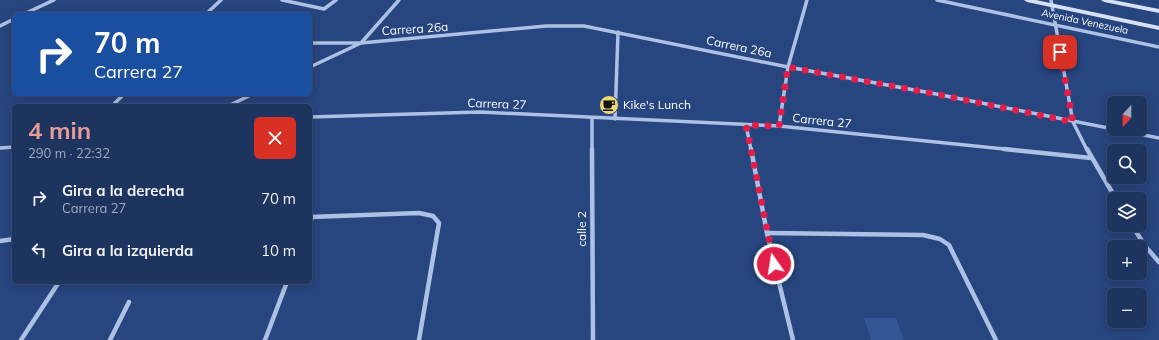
<!DOCTYPE html>
<html lang="es">
<head>
<meta charset="utf-8">
<style>
  body { margin:0; font-family:Mulish,sans-serif; background:#2a3f68; color:#f1f3f6; height:100vh; display:flex; flex-direction:column; font-size:15px; white-space:nowrap }
  * { box-sizing:border-box; margin:0 }
  p { font-size:13px; color:#a0aabd }
  .icon { flex:none; width:22px; height:22px; fill:none; stroke:currentColor; stroke-width:2; stroke-linecap:round; stroke-linejoin:round }
  .map { position:relative; flex:1; overflow:hidden }
  .drawer { position:absolute; left:12px; top:104px; width:300px; height:180px; display:flex; flex-direction:column; background:#1d345f; border-radius:6px; box-shadow:0 2px 10px #0003,0 0 0 1px #3b4f74 }
  .drawer>* { flex:none }
  .top-card { position:absolute; left:12px; top:12px; width:300px; height:84px; border-radius:6px; box-shadow:0 2px 10px #0003,0 0 0 1px #3b4f74; background:#1a4fa0; color:#fff; overflow:hidden }
  .needle { width:26px; rotate:201deg }
  .buttons { position:absolute; left:1107px; top:96px; display:grid; gap:8px }
  .buttons a { display:grid; place-items:center; width:40px; height:40px; border-radius:6px; background:#1d345f; box-shadow:0 2px 10px #0003,0 0 0 1px #3b4f74; font-size:20px }
  .pin { position:absolute; display:grid; place-items:center; width:34px; height:34px; color:#fff; margin:-17px; border-radius:8px; box-shadow:0 2px 6px #0006 }
  .me { position:absolute; width:44px; margin:-22px; rotate:347deg; stroke-linejoin:round; filter:drop-shadow(0 0 3px #0008) }
  .turn { display:flex; align-items:center; gap:14px; height:84px; padding:0 16px; font-size:18px }
  .turn .icon { width:52px; height:52px; stroke-width:2.5 }
  .turn b { display:block; font-size:28px; line-height:34px }
  .round { display:grid; place-items:center; flex:none; width:42px; height:42px; border-radius:6px; background:#2a3f68 }
  .head { display:flex; align-items:center; justify-content:space-between; height:68px; padding:0 16px }
  h1 { font-size:24px; font-weight:700; line-height:30px; color:#e69b98 }
  ul { padding:0; list-style:none }
  li { display:flex; align-items:center; gap:12px; height:52px; padding:0 16px }
  li div { flex:1 }
  li b { display:block; font-size:15px }
  li em { font-style:normal }
  .map>svg:first-child { display:block }
  .green { fill:#325596 }
  .lines { fill:none; stroke-linecap:round; stroke-linejoin:round }
  .street-far1 { stroke:#adc1e5; stroke-width:3.5 }
  .street { stroke:#adc1e5; stroke-width:4.5 }
  .secondary { fill:#d6e1f5; fill-rule:evenodd }
  .route { stroke:#e11d48; stroke-width:7; stroke-dasharray:0 12.6 }
  .labels { text-anchor:middle; stroke-width:4; stroke-linejoin:round; paint-order:stroke }
  .far-street-label { font-size:10px; fill:#fff; stroke:#27457f }
  .street-label { font-size:12px; fill:#fff; stroke:#27457f }
  .poi-label { font-size:12px; fill:#fff; stroke:#27457f; text-anchor:start }
</style>
</head>
<body>
<div class="map">
<svg width="1159" height="340" viewBox="0 0 1159 340">
  <rect width="100%" height="100%" fill="#27457f"/>
  <polygon class="green" points="864,318 896,318 904,340 871,340"/>
  <g class="lines">
    <g class="street-far1">
      <polyline points="282,0 324,9 336,0"/>
      <polyline points="937,0 1159,47"/>
      <polyline points="1051,0 1073,122 1087,150"/>
      <polyline points="24,14 54,0"/>
      <polyline points="206,14 221,0"/>
      <polyline points="0,26 14,19"/>
      <polyline points="310,43 361,43 546,26 584,26 788,67 931,93 1159,138"/>
      <polyline points="310,67 361,43 399,0"/>
      <polyline points="112,106 124,94"/>
      <polyline points="228,106 253,94"/>
      <polyline points="310,117 480,112 779,126 1014,150"/>
      <polyline points="592,118 592,150"/>
      <polyline points="615,119 618,32"/>
      <polyline points="746,125 751,150"/>
      <polyline points="779,126 788,67 807,0"/>
      <polyline points="0,148 14,147"/>
    </g>
    <g class="street">
      <polyline points="592,149 593,340"/>
      <polyline points="751,149 767,233 793,340"/>
      <polyline points="1004,149 1091,158"/>
      <polyline points="1087,149 1116,199"/>
      <polyline points="310,217 419,213 433,216 439,223 419,340"/>
      <polyline points="310,223 312,217"/>
      <polyline points="1132,225 1145,246 1159,262"/>
      <polyline points="767,233 923,235 940,239 949,245 996,340"/>
      <polyline points="0,241 14,239"/>
      <polyline points="21,340 59,282"/>
      <polyline points="110,340 129,302"/>
      <polyline points="265,340 287,282"/>
    </g>
    <g class="secondary">
      <polygon points="1024,0 1036,0 1159,26 1159,30 1027,2"/>
      <polygon points="1101,0 1113,0 1159,9 1159,13 1104,2"/>
    </g>
  </g>
  <g class="lines">
    <polyline class="route" points="774,264 746,125 779,126 788,67 931,93 1073,122 1060,52"/>
  </g>
  <defs>
    <g id="cafe-disc" transform="scale(1)"><circle r="9.5" fill="#edd673" stroke="#27457f"/><path d="M-5.5-4.5H6V0H3Q3 3.5 0 3.5H-2.5Q-5.5 3.5-5.5 0ZM3-3.2v2h1.7v-2ZM-6 4.5H4V6H-6Z" fill="#111"/></g>
  </defs>
  <g fill-rule="evenodd">
    <use href="#cafe-disc" x="609" y="105"/>
  </g>
  <g class="labels">
    <g class="far-street-label">
      <text transform="translate(1085 21) rotate(12)" y="4">Avenida Venezuela</text>
    </g>
    <g class="street-label">
      <text transform="translate(415 29) rotate(-4)" y="4">Carrera 26a</text>
      <text transform="translate(739 47) rotate(12)" y="4">Carrera 26a</text>
      <text transform="translate(497 104) rotate(2)" y="4">Carrera 27</text>
      <text transform="translate(822 121) rotate(6)" y="4">Carrera 27</text>
      <text transform="translate(582 229) rotate(-90)" y="4">calle 2</text>
    </g>
    <g class="poi-label">
      <text x="623" y="109">Kike's Lunch</text>
    </g>
  </g>
</svg>
<div class="buttons">
<a><svg class="needle" viewBox="-14 -14 28 28"><path d="M0-13l5 13h-10z" fill="#e53935"/><path d="M0 13l5-13h-10z" fill="#a0aabd"/></svg></a>
<a><svg class="icon" aria-label="search" viewBox="0 0 24 24"><circle cx="10" cy="10" r="6"/><path d="M15 15l6 6"/></svg></a>
<a><svg class="icon" aria-label="layers" viewBox="0 0 24 24"><path d="M12 4l9 5-9 5-9-5zM3 14l9 5 9-5"/></svg></a>
<a>+</a>
<a>−</a>
</div>
<div class="pin" style="left:1060px;top:52px;background:#d93025"><svg class="icon" aria-label="arrive" viewBox="0 0 24 24"><path d="M6 21V4h12l-3 4 3 4H6"/></svg></div>
<svg class="me" style="left:774px;top:264px" viewBox="-20 -20 40 40"><circle r="17" fill="#e11d48" stroke="#fff" stroke-width="3"/><path d="M0-11L8 9 0 5-8 9z" fill="#fff"/></svg>
<div class="top-card">
<div class="turn"><svg class="icon" aria-label="right" viewBox="0 0 24 24"><path d="M7 20v-9h11M14 6l5 5-5 5"/></svg><div><b>70 m</b>Carrera 27</div></div>
</div>
<section class="drawer">
<div class="head"><div><h1>4 min</h1><p>290 m · 22:32</p></div><a class="round" style="background:#d93025;color:#fff"><svg class="icon" aria-label="close" viewBox="0 0 24 24"><path d="M6 6l12 12M18 6L6 18"/></svg></a></div>
<ul>
<li><svg class="icon" aria-label="right" viewBox="0 0 24 24"><path d="M7 20v-9h11M14 6l5 5-5 5"/></svg><div><b>Gira a la derecha</b><p>Carrera 27</p></div><em>70 m</em></li>
<li><svg class="icon" aria-label="left" viewBox="0 0 24 24"><path d="M17 20v-9H6M10 6l-5 5 5 5"/></svg><div><b>Gira a la izquierda</b></div><em>10 m</em></li>
</ul>
</section>
</div>
</body>
</html>
